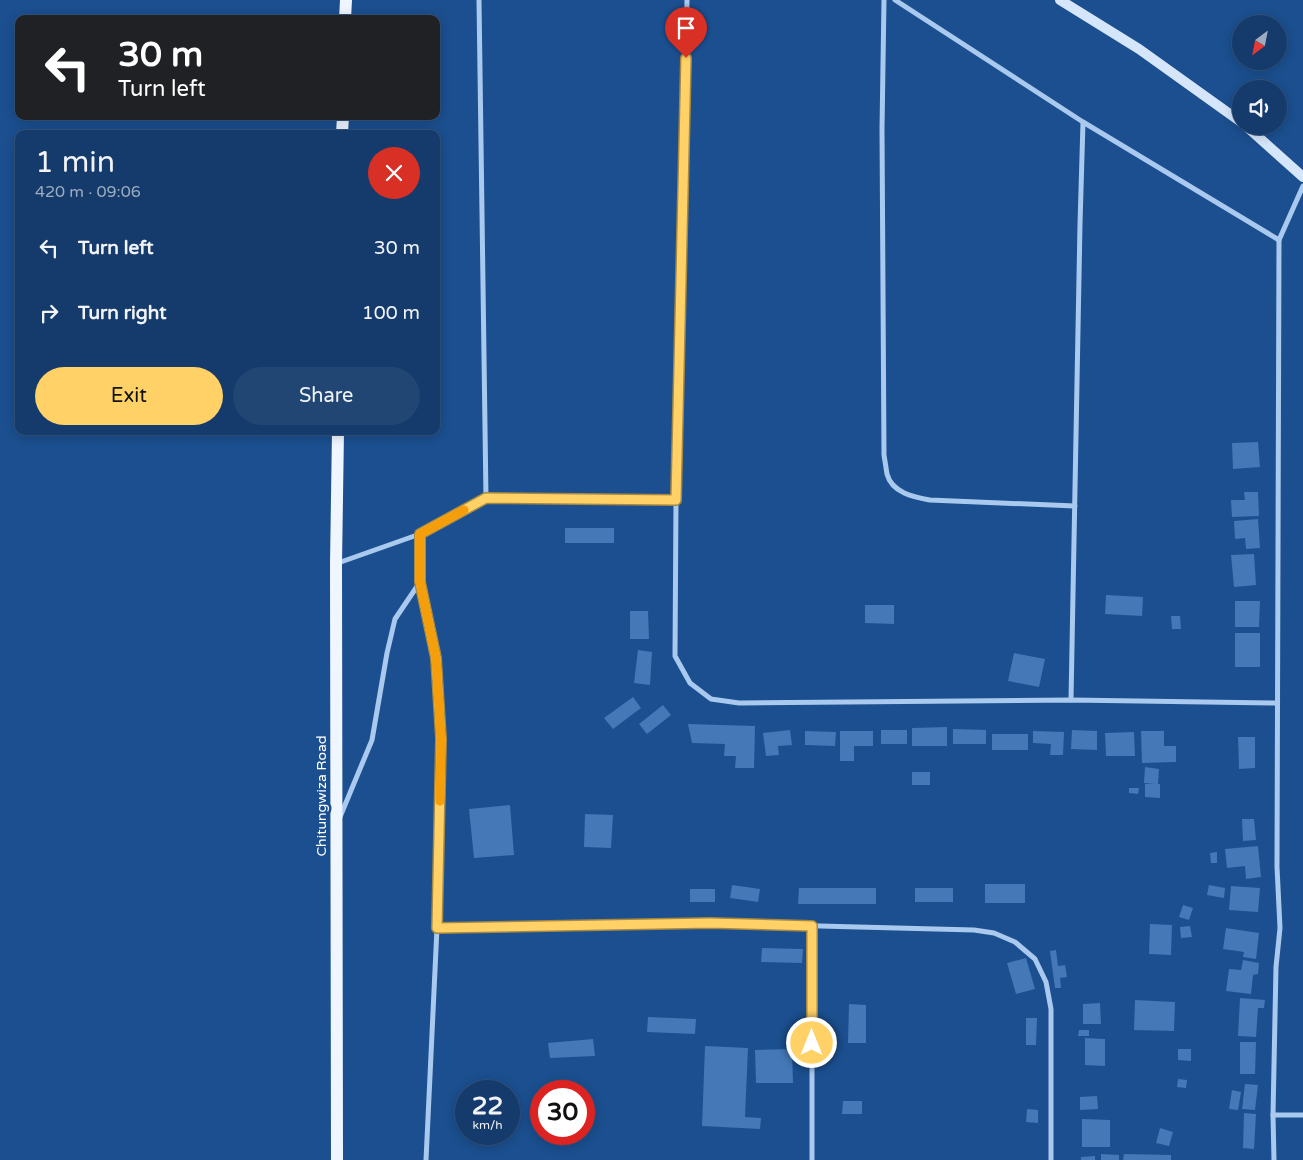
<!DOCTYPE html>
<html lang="en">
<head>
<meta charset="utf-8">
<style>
  body { margin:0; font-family:"Varela Round",sans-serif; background:#214673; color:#f1f3f6; height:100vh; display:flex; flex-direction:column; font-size:19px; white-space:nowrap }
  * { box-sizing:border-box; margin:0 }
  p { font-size:16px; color:#9dadc1 }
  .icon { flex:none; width:28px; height:28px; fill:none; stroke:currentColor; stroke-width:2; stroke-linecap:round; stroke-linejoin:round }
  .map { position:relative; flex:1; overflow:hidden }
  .sheet { position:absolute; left:15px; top:130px; width:425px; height:305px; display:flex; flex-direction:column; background:#143b6b; border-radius:10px; box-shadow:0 2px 12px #0003,0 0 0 1px #33557e }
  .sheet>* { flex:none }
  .guide { position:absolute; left:15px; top:15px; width:425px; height:105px; border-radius:10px; box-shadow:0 2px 12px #0003,0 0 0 1px #33557e; background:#202124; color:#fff; overflow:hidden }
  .needle { width:32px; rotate:212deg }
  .controls { position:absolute; left:1232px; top:15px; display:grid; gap:10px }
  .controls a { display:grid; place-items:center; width:55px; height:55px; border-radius:50%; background:#143b6b; box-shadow:0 2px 12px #0003,0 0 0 1px #33557e; font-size:25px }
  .speed { position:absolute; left:455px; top:1080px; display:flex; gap:10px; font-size:25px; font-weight:700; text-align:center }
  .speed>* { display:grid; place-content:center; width:65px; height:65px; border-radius:50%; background:#143b6b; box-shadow:0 2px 12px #0003,0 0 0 1px #33557e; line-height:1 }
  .speed small { font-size:12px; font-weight:400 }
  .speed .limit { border:8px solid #d22; background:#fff; color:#111 }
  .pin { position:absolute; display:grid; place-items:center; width:42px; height:42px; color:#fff; margin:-51px -21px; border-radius:50% 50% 50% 0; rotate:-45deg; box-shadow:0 0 5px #0007 }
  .pin .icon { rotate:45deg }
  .me { position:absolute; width:55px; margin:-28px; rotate:0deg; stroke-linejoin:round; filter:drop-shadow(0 0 4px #0008) }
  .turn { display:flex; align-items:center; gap:18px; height:105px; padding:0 20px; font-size:22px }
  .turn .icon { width:65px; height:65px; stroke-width:2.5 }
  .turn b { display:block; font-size:35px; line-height:42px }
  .round { display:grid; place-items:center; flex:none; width:52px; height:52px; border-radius:26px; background:#214673 }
  .summary { display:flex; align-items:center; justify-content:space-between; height:85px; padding:0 20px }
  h1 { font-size:30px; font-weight:600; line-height:38px }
  .action { display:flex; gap:10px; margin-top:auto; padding:10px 20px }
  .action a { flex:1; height:58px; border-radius:30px; background:#ffd166; color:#111; font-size:20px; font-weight:600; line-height:58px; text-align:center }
  .action a+a { background:#214673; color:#f1f3f6 }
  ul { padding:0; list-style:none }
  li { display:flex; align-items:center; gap:15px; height:65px; padding:0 20px }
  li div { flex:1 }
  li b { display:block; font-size:19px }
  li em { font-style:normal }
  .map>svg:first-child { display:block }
  .building { fill:#4478b7 }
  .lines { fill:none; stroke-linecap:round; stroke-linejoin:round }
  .street { stroke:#a9c9ee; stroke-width:5 }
  .secondary { stroke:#d6e6fa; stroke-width:10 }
  .primary { stroke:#f0f6ff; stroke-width:12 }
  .route-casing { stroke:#a68842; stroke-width:12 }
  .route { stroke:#ffd166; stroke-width:9 }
  .slow { stroke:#f59e0b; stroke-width:9 }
  .labels { text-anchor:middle; stroke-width:5; stroke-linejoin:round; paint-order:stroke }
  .street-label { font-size:14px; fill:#fff; stroke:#1b4f8f }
</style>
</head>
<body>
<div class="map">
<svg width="1303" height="1160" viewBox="0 0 1303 1160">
  <rect width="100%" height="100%" fill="#1b4f8f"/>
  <g class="building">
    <polygon points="1258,442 1260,467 1233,469 1232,443"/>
    <polygon points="1244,492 1258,492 1259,516 1232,517 1231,500 1245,500"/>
    <polygon points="1258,519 1260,548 1246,549 1245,538 1235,539 1234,521"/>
    <rect x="565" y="528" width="49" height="15"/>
    <polygon points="1254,554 1256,585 1234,587 1231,555"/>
    <polygon points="1106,595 1143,597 1142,616 1105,614"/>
    <polygon points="1235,601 1260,601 1259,627 1235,627"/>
    <polygon points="865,605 894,605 894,624 865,623"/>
    <polygon points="630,611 648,611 649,639 630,639"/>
    <polygon points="1171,616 1180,616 1181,629 1172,629"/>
    <rect x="1235" y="633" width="25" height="34"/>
    <polygon points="638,650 652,652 650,685 634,683"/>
    <polygon points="1014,653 1045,659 1039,687 1008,681"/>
    <polygon points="633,697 641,708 613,729 604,718"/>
    <polygon points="663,705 671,715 647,734 639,724"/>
    <polygon points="688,724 755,726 754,768 735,768 736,756 724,756 725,744 692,743"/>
    <polygon points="947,727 947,746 912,746 912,728"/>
    <polygon points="953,729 986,730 986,744 953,744"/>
    <polygon points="790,730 792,745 778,746 779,755 766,756 763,733"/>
    <rect x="881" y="730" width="26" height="14"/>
    <polygon points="1072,730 1097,731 1097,750 1071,749"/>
    <polygon points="805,731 836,732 835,746 805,745"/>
    <polygon points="840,731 873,731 873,746 854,746 854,761 840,761"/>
    <polygon points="1033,731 1064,732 1063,755 1050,755 1051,744 1033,743"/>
    <polygon points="1141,731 1164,731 1164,746 1176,746 1176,762 1142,763"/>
    <polygon points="1134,732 1135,756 1106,756 1105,733"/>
    <rect x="992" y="734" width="36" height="16"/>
    <polygon points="1238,737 1255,737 1255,768 1239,769"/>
    <polygon points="1145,767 1159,769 1158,784 1160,784 1160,798 1145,797 1145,784 1155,784 1144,783"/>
    <rect x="912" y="772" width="18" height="13"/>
    <polygon points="1129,788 1139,788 1138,794 1129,793"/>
    <polygon points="510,805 514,855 474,858 469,809"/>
    <polygon points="585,814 613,815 611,848 584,847"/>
    <polygon points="1242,819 1254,819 1256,840 1243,841"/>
    <polygon points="1258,846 1261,877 1246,879 1245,866 1227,868 1225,849"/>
    <polygon points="1217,852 1217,863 1211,863 1210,853"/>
    <rect x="985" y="884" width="40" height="19"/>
    <polygon points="732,885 760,889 758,902 730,898"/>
    <polygon points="1209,885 1225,888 1224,898 1207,895"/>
    <polygon points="1231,886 1260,888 1258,912 1229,910"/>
    <polygon points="799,888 876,888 876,904 798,904"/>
    <rect x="915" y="888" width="38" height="14"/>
    <rect x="690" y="889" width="25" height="13"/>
    <polygon points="1183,905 1193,908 1189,920 1179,917"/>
    <polygon points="1150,924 1172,925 1171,955 1149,954"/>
    <polygon points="1190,926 1192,937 1181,938 1180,927"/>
    <polygon points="1226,928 1259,933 1256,959 1243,957 1244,952 1223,949"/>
    <polygon points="762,948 803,949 802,963 761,962"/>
    <polygon points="1056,950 1058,966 1065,965 1067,977 1060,978 1061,988 1055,988 1050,951"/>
    <polygon points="1026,958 1035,989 1016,994 1007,963"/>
    <polygon points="1243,960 1259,963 1258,974 1253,975 1251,994 1226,991 1229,969 1241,970"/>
    <polygon points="1240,998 1265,1000 1264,1008 1258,1008 1256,1037 1238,1036"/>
    <polygon points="1135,1000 1175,1002 1174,1031 1134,1030"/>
    <polygon points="1100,1003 1101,1024 1083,1024 1083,1004"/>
    <polygon points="849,1004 866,1005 866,1043 848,1043"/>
    <polygon points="648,1017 696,1019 695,1034 647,1032"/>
    <polygon points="1026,1018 1037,1018 1036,1045 1026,1045"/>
    <polygon points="1079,1030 1089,1030 1089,1036 1078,1036"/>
    <polygon points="1085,1038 1105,1039 1105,1066 1085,1065"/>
    <polygon points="593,1039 595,1056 550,1058 548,1043"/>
    <polygon points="1240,1042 1256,1042 1255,1074 1240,1074"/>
    <polygon points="705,1046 748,1048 745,1117 761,1118 760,1129 702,1126"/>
    <polygon points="792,1049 793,1083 756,1083 755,1050"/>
    <polygon points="1178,1049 1191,1049 1191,1061 1178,1060"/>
    <polygon points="1178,1079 1187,1080 1186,1088 1177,1087"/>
    <polygon points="1245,1084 1258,1085 1255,1110 1242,1109"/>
    <polygon points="1232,1090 1241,1092 1238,1110 1229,1109"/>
    <polygon points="1097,1096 1098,1109 1080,1110 1080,1097"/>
    <polygon points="843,1101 862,1101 862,1114 842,1114"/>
    <polygon points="1027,1109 1038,1110 1038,1123 1026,1122"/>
    <polygon points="1244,1113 1256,1114 1254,1149 1243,1148"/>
    <polygon points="1082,1119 1110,1120 1110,1147 1082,1147"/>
    <polygon points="1160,1128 1173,1132 1169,1146 1156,1143"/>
    <polygon points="1101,1154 1119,1155 1119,1160 1101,1160"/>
    <polygon points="1124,1154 1171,1155 1171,1160 1123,1160"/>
    <polygon points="1095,1156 1095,1160 1081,1160 1081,1157"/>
  </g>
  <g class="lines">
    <g class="street">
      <polyline points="479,0 486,498"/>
      <polyline points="687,0 676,501 675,656 690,683 711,699 739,703 1071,700 1277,703"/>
      <path d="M884,0L882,129L884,455C885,461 886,468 887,474C892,493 914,497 930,500L1075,506"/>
      <polyline points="895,0 1083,122 1279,240"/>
      <polyline points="420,534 420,582 435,658 441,739 437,928 426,1160"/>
      <polyline points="338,563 420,534 486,498 676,501"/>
      <polyline points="1071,700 1080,224 1083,122"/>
      <polyline points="340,817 372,740 387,653 395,619 420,582"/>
      <polyline points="812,926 812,1160"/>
      <polyline points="437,928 710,923 974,930 994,933 1015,942 1035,959 1046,982 1051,1009 1051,1160"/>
      <polyline points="1273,1115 1276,967 1280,928 1277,867 1279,240 1303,186"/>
      <polyline points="1274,1160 1273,1115 1303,1115"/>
    </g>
    <g class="secondary">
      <polyline points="1060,0 1139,49 1241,122"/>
      <polyline points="1246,126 1303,177"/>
    </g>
    <g class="primary">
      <polyline points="345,19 346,0"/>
      <polyline points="342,134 343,116"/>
      <polyline points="337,1160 336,564 338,431"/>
    </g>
  </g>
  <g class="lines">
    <g class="route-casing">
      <polyline id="route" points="686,58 676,500 486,498 420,534 420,582 436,658 441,739 437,928 710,923 812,926 812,1043"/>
    </g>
    <use href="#route" class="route"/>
    <polyline class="slow" points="440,801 441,739 436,658 420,582 420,534 464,510"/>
  </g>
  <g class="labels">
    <g class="street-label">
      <text transform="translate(321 796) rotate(-90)" y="5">Chitungwiza Road</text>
    </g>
  </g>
</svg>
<div class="controls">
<a><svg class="needle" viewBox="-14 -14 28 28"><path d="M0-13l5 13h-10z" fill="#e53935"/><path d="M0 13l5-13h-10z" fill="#9dadc1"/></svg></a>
<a><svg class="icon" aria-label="sound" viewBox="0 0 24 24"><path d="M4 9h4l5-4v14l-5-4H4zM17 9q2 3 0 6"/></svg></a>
</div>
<div class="speed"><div>22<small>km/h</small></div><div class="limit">30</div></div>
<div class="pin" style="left:686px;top:58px;background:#d93025"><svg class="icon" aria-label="arrive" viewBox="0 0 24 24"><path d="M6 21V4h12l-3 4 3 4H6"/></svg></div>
<svg class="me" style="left:812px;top:1043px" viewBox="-20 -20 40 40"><circle r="17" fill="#ffd166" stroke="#fff" stroke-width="3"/><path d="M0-11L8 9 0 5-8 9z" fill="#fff"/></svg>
<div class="guide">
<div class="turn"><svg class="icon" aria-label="left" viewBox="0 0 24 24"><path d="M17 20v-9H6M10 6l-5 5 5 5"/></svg><div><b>30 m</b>Turn left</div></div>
</div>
<section class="sheet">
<div class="summary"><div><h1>1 min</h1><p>420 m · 09:06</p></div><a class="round" style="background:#d93025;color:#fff"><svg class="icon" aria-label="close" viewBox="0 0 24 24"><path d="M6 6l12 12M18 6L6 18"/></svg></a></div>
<ul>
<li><svg class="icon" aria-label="left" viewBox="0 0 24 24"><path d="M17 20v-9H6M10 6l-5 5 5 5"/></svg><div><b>Turn left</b></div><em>30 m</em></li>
<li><svg class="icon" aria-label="right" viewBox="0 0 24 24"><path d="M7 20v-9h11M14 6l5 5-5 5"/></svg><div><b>Turn right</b></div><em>100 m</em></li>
</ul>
<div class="action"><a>Exit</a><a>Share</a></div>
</section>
</div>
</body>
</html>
